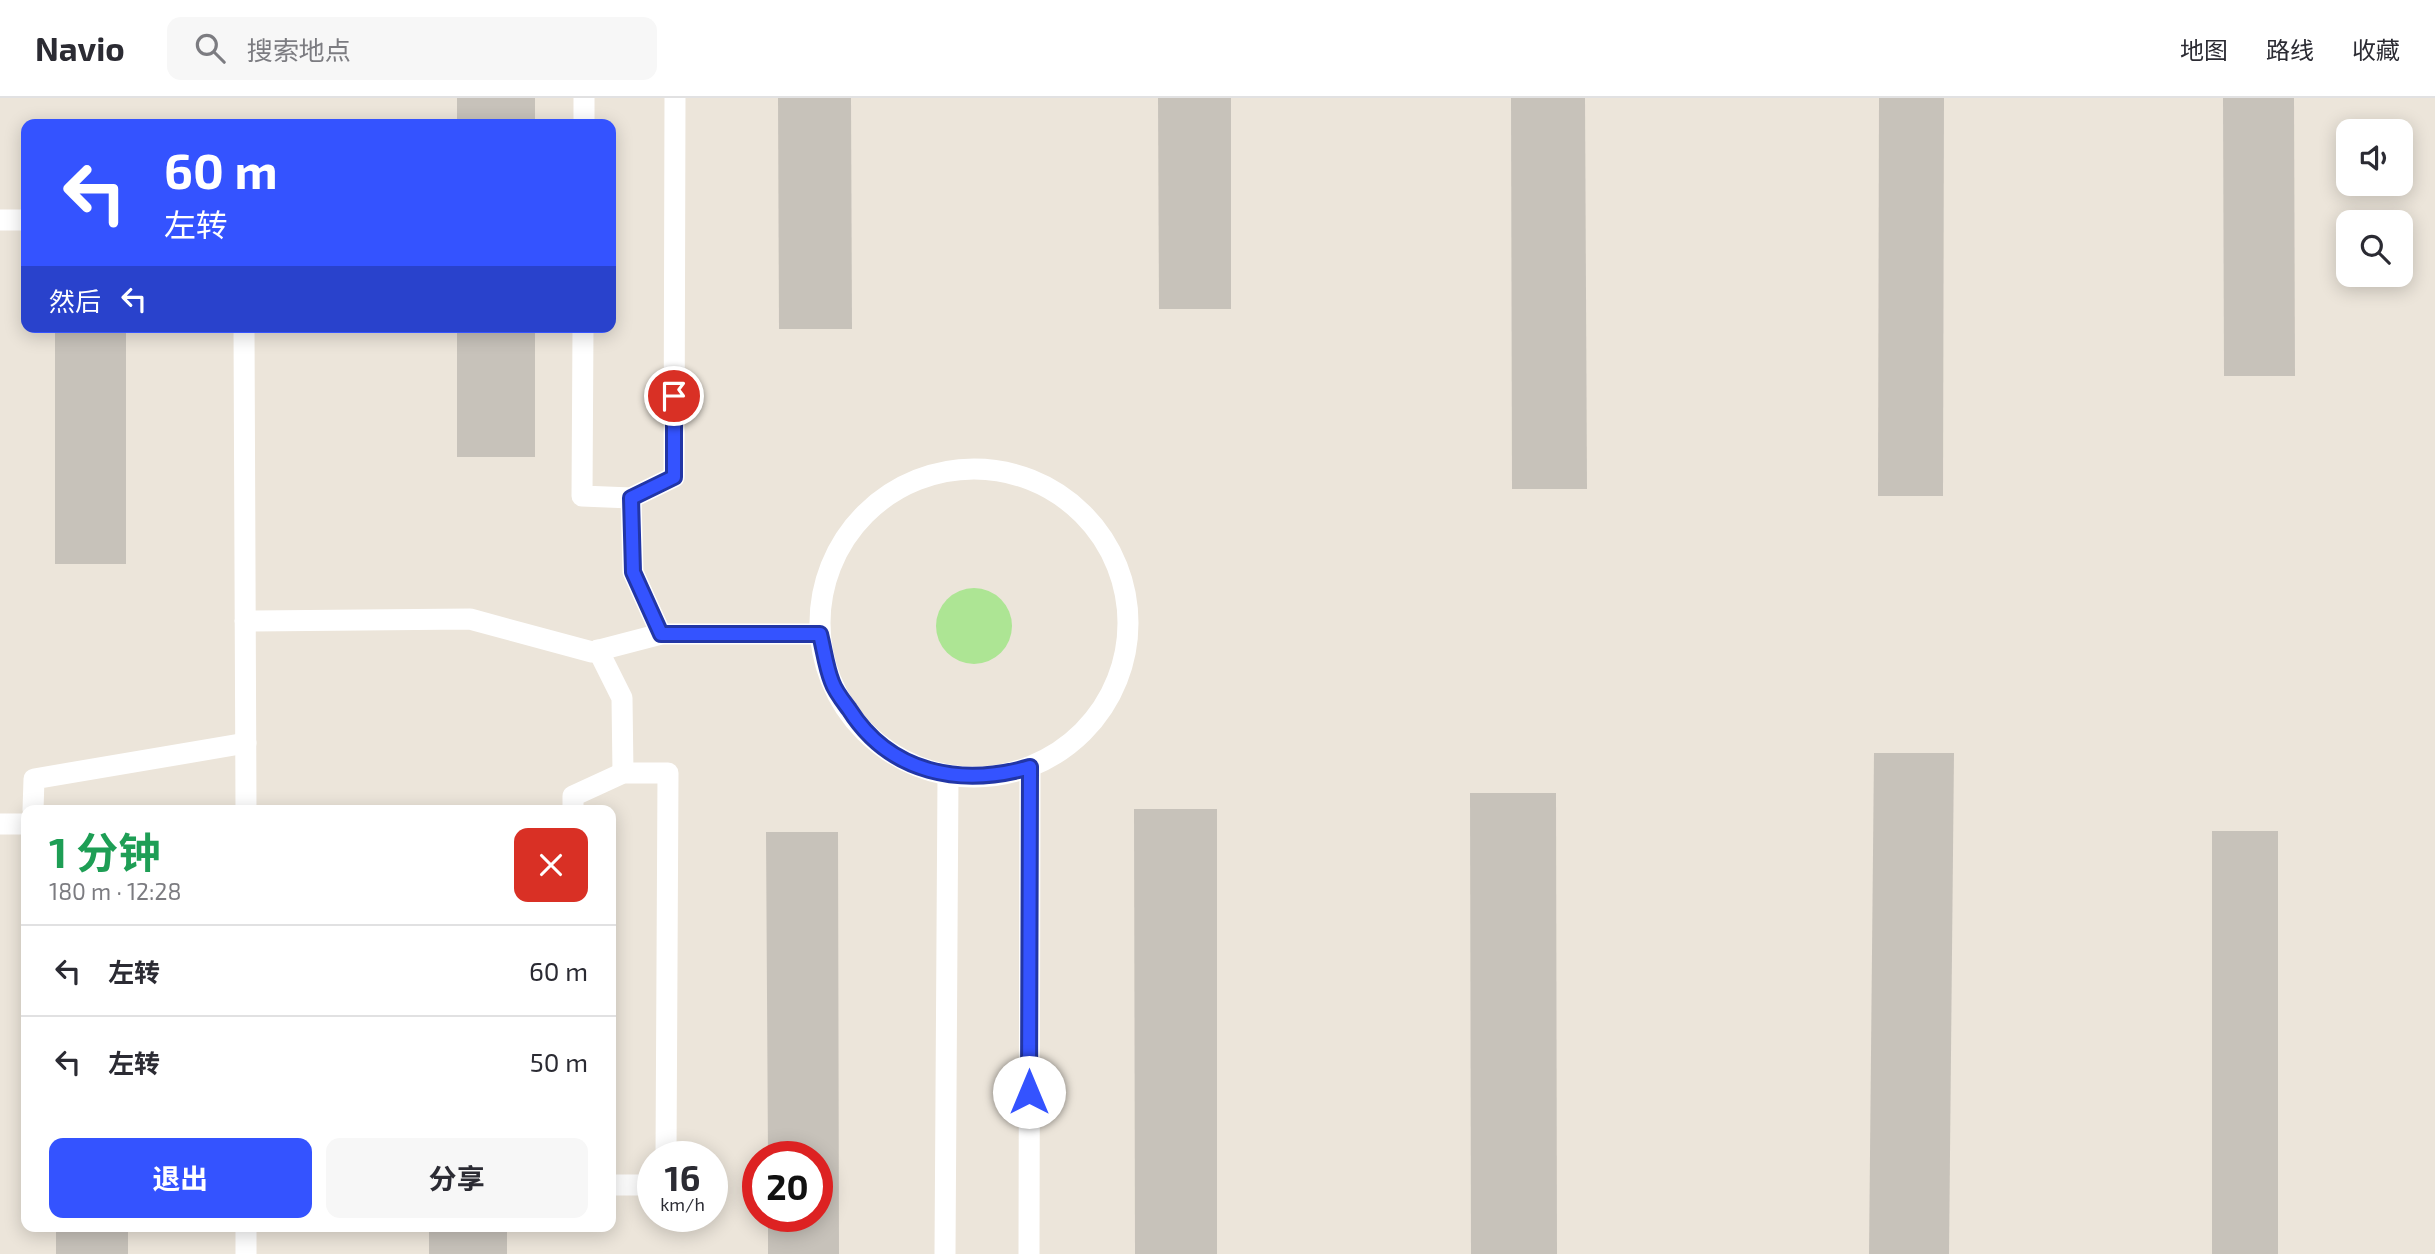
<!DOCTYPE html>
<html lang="zh">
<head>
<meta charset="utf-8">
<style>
  body { margin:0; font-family:"Exo 2","Noto Sans SC",sans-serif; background:#f7f7f7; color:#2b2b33; height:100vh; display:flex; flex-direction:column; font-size:26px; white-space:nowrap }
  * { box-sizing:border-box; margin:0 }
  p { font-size:23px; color:#7c7c81 }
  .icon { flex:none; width:38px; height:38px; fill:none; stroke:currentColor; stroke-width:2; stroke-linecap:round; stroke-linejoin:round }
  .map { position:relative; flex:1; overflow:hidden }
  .panel { position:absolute; left:21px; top:707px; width:595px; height:427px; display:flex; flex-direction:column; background:#fff; border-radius:14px; box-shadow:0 4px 18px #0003 }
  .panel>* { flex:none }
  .top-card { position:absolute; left:21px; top:21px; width:595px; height:214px; border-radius:14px; box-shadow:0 4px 18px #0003; background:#3453ff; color:#fff; overflow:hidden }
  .buttons { position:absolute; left:2336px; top:21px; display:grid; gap:14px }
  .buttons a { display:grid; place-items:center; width:77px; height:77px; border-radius:14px; background:#fff; box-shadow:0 4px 18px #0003; font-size:35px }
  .speed { position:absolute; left:637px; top:1043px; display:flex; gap:14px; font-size:35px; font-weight:700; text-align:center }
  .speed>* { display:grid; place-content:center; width:91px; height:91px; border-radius:50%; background:#fff; box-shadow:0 4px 18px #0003; line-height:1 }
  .speed small { font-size:18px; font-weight:400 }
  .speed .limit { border:10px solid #d22; background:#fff; color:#111 }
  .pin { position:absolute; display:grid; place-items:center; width:60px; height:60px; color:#fff; margin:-30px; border:4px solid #fff; border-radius:50%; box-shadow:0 2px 7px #0007 }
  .me { position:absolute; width:77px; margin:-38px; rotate:0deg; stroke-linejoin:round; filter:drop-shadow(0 0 5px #0008) }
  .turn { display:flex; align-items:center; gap:24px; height:147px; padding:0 28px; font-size:32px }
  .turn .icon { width:91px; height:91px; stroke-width:2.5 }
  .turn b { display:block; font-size:49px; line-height:60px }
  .then { display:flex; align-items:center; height:66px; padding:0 28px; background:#0003; gap:14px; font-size:26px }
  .round { display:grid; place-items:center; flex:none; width:74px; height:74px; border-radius:14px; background:#f7f7f7 }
  .headline { display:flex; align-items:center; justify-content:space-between; height:119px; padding:0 28px }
  h1 { font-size:42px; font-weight:700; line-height:52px; color:#1e9e55 }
  .cta { display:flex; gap:14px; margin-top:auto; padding:14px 28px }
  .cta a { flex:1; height:80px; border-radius:14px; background:#3453ff; color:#fff; font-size:28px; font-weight:700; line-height:80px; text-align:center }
  .cta a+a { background:#f7f7f7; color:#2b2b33 }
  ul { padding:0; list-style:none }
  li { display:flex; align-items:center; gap:21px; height:91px; padding:0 28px; border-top:2px solid #e1e1e2 }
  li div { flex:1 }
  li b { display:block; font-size:26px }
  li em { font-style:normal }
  header { display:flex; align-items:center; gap:42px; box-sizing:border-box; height:98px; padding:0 35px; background:#fff; border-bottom:2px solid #e1e1e2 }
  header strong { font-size:33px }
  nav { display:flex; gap:38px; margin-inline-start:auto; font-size:24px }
  .search { width:490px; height:63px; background:#f7f7f7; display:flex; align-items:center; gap:18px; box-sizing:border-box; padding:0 24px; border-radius:14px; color:#7c7c81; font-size:26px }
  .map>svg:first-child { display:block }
  .green { fill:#ade594 }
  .building { fill:#c7c2ba }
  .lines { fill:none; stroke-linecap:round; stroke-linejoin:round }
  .lane { stroke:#fff; stroke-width:21 }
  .route-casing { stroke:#2236a6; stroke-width:18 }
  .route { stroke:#3453ff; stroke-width:12 }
</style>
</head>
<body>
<header>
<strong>Navio</strong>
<div class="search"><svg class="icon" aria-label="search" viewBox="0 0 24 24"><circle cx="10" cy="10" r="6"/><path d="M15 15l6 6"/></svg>搜索地点</div>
<nav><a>地图</a><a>路线</a><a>收藏</a></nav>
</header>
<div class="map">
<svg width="2435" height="1156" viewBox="0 0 2435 1156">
  <rect width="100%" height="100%" fill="#ece5da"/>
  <circle class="green" cx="974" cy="528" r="38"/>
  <g class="building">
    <rect x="457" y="0" width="78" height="26"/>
    <polygon points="778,0 851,0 852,231 779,231"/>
    <polygon points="1158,0 1231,0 1231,211 1159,211"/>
    <polygon points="1511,0 1585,0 1587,391 1512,391"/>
    <polygon points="1879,0 1944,0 1943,398 1878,398"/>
    <polygon points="2223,0 2294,0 2295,278 2224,278"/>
    <rect x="55" y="229" width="71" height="237"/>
    <rect x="457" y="229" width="78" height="130"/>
    <polygon points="1874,655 1954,655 1949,1156 1869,1156"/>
    <polygon points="1470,695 1556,695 1557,1156 1471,1156"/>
    <polygon points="1134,711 1217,711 1217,1156 1135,1156"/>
    <rect x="2212" y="733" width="66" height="423"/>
    <polygon points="766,734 838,734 839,1156 768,1156 768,1118 817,1118 817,1059 768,1059"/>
    <rect x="56" y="1129" width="72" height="27"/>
    <rect x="429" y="1129" width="78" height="27"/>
  </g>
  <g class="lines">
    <g class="lane">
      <polyline points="584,26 584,0"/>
      <polyline points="0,122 26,122"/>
      <polyline points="244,229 246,712"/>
      <polyline points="583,229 582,398 631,400 674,379 675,0"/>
      <circle cx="974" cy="525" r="154"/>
      <polyline points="631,400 633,474 661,536"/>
      <polyline points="245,523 470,521 592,554 661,536 820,536"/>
      <polyline points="598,552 622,600 623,675"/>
      <polyline points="33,712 34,681 246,645"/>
      <polyline points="573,712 573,698 623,675 668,675 666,1059"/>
      <polyline points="0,726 26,726"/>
      <polyline points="611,1087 653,1087"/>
      <polyline points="246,1129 246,1156"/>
      <polyline points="945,1156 948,678"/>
      <polyline points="1029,1156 1030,669"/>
    </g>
  </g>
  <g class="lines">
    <g class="route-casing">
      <path id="route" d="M674,298V379L631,400L633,474L661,536H820C824,552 826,569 832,584C835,593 843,603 849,611C890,676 961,689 1030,669L1029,994"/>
    </g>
    <use href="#route" class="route"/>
  </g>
</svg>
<div class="buttons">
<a><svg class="icon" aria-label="sound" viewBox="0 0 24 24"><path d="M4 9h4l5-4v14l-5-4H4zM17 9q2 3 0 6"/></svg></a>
<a><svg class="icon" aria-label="search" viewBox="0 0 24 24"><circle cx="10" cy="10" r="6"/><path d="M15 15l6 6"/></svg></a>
</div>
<div class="speed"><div>16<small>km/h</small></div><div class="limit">20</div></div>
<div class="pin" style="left:674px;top:298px;background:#d93025"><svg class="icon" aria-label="arrive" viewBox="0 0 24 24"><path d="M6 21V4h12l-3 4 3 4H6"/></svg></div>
<svg class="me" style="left:1029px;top:994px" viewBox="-20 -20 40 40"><circle r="19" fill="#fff"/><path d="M0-13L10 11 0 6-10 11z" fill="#3453ff"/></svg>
<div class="top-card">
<div class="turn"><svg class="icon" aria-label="left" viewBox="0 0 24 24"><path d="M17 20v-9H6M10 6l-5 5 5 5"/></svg><div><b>60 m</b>左转</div></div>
<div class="then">然后<svg class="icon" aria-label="left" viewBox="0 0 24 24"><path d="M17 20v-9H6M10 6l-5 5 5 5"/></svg></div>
</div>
<section class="panel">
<div class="headline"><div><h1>1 分钟</h1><p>180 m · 12:28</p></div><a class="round" style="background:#d93025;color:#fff"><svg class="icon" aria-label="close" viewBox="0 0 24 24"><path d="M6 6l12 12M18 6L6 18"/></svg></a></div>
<ul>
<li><svg class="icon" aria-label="left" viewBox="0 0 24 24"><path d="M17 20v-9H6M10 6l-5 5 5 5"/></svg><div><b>左转</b></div><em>60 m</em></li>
<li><svg class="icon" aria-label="left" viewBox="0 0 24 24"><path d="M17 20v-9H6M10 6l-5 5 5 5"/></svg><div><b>左转</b></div><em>50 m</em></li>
</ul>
<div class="cta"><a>退出</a><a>分享</a></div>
</section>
</div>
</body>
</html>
